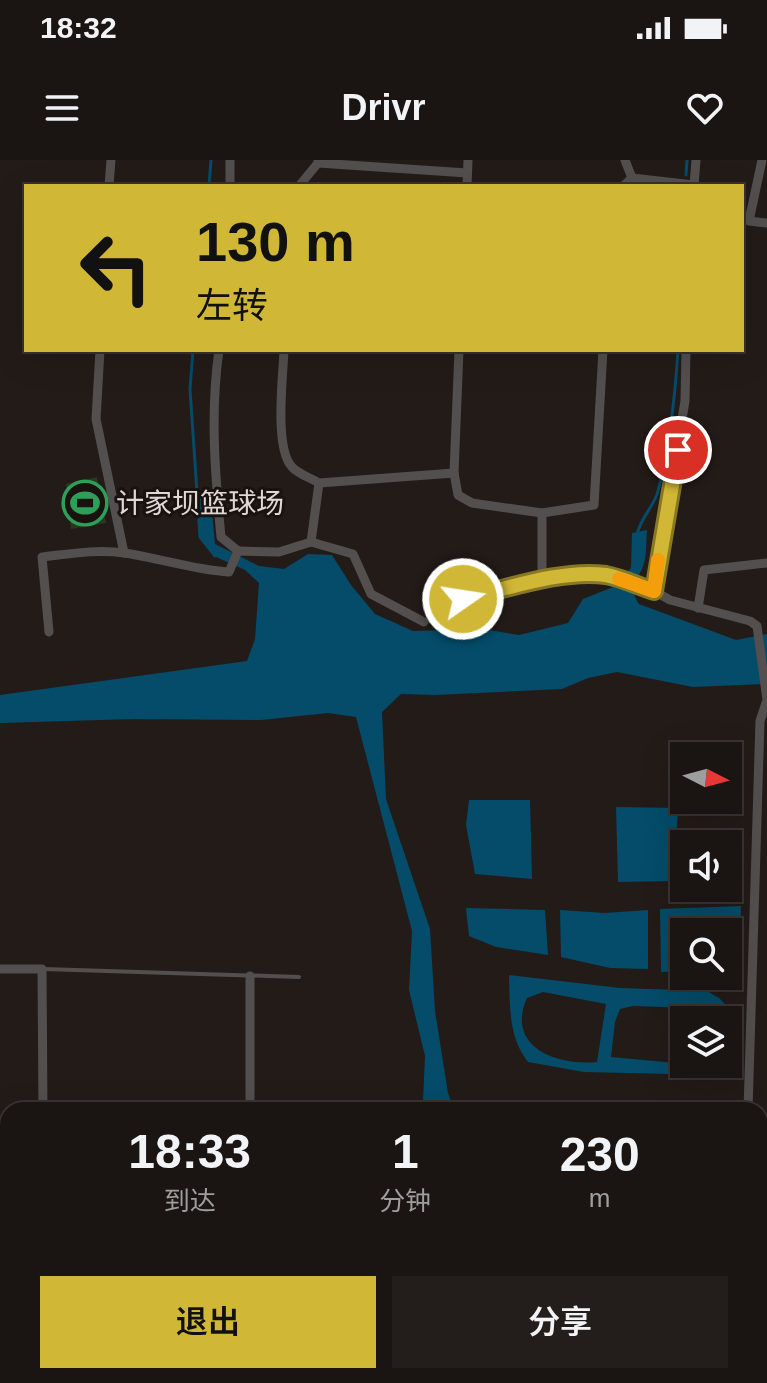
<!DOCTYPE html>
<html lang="zh">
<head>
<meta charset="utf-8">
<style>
  body { margin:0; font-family:Arial,"Noto Sans SC",sans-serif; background:#231d1b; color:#f1f3f6; height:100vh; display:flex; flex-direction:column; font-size:30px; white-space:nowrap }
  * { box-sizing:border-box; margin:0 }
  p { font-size:26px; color:#9f9e9f }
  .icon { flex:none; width:44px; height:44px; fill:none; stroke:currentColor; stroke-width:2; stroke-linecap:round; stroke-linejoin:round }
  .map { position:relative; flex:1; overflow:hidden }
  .panel { position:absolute; left:0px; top:942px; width:768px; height:282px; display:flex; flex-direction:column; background:#1a1412; border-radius:24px 24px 0 0; box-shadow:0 8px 32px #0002,0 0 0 2px #383332 }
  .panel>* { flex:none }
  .hud { position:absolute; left:24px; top:24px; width:720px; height:168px; border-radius:0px; box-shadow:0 8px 32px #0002,0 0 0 2px #383332; background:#d1b736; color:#111; overflow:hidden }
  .needle { width:52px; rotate:96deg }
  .controls { position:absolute; left:670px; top:582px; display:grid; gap:16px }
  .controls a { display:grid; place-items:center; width:72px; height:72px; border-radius:0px; background:#1a1412; box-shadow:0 8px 32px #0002,0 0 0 2px #383332; font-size:40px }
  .pin { position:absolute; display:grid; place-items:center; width:68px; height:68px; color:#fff; margin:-34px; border:4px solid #fff; border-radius:50%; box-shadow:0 2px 8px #0007 }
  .me { position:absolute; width:88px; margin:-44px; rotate:77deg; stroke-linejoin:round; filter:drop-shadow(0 0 6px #0008) }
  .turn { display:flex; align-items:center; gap:28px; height:168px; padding:0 40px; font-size:36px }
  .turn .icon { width:104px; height:104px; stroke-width:2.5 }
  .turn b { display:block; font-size:56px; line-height:68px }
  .eta { display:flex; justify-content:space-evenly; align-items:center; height:136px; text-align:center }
  .eta b { font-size:48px; font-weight:600; line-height:56px }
  .button { display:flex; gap:16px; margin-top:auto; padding:16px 40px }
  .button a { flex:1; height:92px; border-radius:0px; background:#d1b736; color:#111; font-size:32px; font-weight:600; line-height:92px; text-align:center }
  .button a+a { background:#231d1b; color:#f1f3f6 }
  .status { display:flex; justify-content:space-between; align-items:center; height:56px; padding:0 40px; background:#1a1412; direction:ltr }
  .status svg { height:22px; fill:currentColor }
  header { display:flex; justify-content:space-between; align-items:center; height:104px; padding:0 40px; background:#1a1412; font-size:36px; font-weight:600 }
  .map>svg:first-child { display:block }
  .green { fill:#28391e }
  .water { fill:#044c6a; fill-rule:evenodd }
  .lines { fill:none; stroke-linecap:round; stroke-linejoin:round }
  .stream { stroke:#044c6a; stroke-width:3 }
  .service { stroke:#534f4e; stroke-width:4 }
  .minor { stroke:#534f4e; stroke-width:9 }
  .route-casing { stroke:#887723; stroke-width:20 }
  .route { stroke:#d1b736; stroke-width:14 }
  .slow { stroke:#f59e0b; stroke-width:14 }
  .labels { text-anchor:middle; stroke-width:6; stroke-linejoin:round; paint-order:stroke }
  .poi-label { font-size:28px; fill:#ded8d6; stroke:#19120f; text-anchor:start }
</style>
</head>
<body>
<div class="status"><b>18:32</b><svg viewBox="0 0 49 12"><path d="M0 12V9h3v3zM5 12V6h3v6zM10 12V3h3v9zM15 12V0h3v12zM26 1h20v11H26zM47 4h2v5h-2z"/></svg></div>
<header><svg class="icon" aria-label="menu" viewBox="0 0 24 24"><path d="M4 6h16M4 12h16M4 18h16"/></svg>Drivr<svg class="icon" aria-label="heart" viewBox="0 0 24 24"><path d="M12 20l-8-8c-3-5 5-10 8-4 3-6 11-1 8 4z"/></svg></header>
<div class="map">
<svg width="767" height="1223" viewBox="0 0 767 1223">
  <rect width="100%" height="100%" fill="#231b18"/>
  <polygon class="green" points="97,317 106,363 71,369 66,324"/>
  <g class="water">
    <path d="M210,331L215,384L259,406L284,409L308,394L332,395L351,425L375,454L413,471L483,469L519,475L568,463L583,439L613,427L631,408L632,373L647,370C646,380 647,393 644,403C639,423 625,421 639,444L736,480L767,474V524L693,527L617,512L588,518L562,529L435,535L401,534L382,552L386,639L430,769L435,851L448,933L454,950H426L423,941L425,896L409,830L412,771L356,557L328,553L261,560L135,559L0,563V535L247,501L255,479L259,423L245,410L214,396L200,377L197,336Z"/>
    <polygon points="469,640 530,640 532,719 475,714 466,665"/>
    <polygon points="616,647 678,648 674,721 618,722"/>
    <polygon points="741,746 739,810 728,810 728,772 684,772 684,811 661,812 660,749"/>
    <polygon points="466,748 545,750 548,795 496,787 469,776"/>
    <polygon points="560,750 605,753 648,750 648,809 610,808 561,797"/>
    <path d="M509,815L620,828L707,831L719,838L727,846V860H704L694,848L633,846L620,849L615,862L611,897L686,904H725V909L713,915L584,912L528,902C508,877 510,845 509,815ZM543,832L606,844L597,902C557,906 505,887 527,838Z"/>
  </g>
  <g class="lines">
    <g class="stream">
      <polyline points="686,15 687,0"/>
      <polyline points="209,26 211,0"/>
      <polyline points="193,190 190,229 200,377 215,396"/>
      <path d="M637,375C640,358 654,347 658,331C670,285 675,238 678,190"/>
    </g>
    <polyline class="service" points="44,809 299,817"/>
    <g class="minor">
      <polyline points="318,0 318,3 467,13"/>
      <polyline points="625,0 632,18"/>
      <polyline points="762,0 749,61 767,63"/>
      <polyline points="109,26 111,0"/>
      <polyline points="230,26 230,0"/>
      <polyline points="299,26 318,3"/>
      <polyline points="467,26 468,0"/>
      <polyline points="623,26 632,18 694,25"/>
      <polyline points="694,26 696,0"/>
      <polyline points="100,190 96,259 124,393"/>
      <path d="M219,190C210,253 215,313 221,377L238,391"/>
      <path d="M284,190C283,217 274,288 292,307C298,314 311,318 319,323"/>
      <polyline points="459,190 454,313 458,335 472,343 542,353 594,345 603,190"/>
      <polyline points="686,190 685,241 654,431 670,440 750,461 757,466 767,540 760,561 748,950"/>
      <polyline points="542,353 542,420 590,414 610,416 654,431"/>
      <polyline points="311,382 353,394 371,434 424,462"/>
      <polyline points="463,439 542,420"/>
      <polyline points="698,448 704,410 767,403"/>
      <path d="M49,472L42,397C69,394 97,389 124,393C160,398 193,410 229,412L238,391L279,392L311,382L319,323L454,313"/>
      <polyline points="0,809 42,809 43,950"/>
      <polyline points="250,816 250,950"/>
      <polyline points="760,1107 767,1108"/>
      <polyline points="49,1216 50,1223"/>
      <polyline points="483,1216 486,1217"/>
      <polyline points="535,1216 537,1223"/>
      <polyline points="110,1223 248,1216"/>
    </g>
  </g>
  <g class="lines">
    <g class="route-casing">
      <path id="route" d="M463,439C506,429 562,409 606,415C622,418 638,426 654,431L678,290"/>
    </g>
    <use href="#route" class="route"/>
    <polyline class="slow" points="619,419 654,431 658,400"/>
  </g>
  <defs>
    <g id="stadium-ring" transform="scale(2.3)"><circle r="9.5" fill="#19120f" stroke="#2e9e5b" stroke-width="1.5"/><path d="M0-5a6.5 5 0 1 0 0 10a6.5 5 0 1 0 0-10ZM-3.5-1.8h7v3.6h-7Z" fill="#2e9e5b"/></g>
  </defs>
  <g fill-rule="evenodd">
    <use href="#stadium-ring" x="85" y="343"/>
  </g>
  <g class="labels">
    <g class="poi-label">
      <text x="116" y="353">计家坝篮球场</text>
    </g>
  </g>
</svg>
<div class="controls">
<a><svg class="needle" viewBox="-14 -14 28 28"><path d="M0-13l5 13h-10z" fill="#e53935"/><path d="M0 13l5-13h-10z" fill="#9f9e9f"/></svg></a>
<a><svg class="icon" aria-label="sound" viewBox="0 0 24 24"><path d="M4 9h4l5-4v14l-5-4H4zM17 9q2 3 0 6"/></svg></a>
<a><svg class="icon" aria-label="search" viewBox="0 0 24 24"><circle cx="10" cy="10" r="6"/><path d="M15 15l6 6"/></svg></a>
<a><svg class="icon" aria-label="layers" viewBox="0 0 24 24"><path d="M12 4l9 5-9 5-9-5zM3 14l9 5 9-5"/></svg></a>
</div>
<div class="pin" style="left:678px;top:290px;background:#d93025"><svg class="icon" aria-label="arrive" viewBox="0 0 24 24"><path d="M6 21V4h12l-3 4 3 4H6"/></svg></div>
<svg class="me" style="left:463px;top:439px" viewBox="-20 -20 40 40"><circle r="17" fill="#d1b736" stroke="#fff" stroke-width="3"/><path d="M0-11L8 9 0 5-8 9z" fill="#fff"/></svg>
<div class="hud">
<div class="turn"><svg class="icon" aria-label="left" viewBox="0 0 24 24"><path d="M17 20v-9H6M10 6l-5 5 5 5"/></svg><div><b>130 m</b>左转</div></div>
</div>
<section class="panel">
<div class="eta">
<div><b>18:33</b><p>到达</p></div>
<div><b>1</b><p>分钟</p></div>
<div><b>230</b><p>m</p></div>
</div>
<div class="button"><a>退出</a><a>分享</a></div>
</section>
</div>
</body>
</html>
